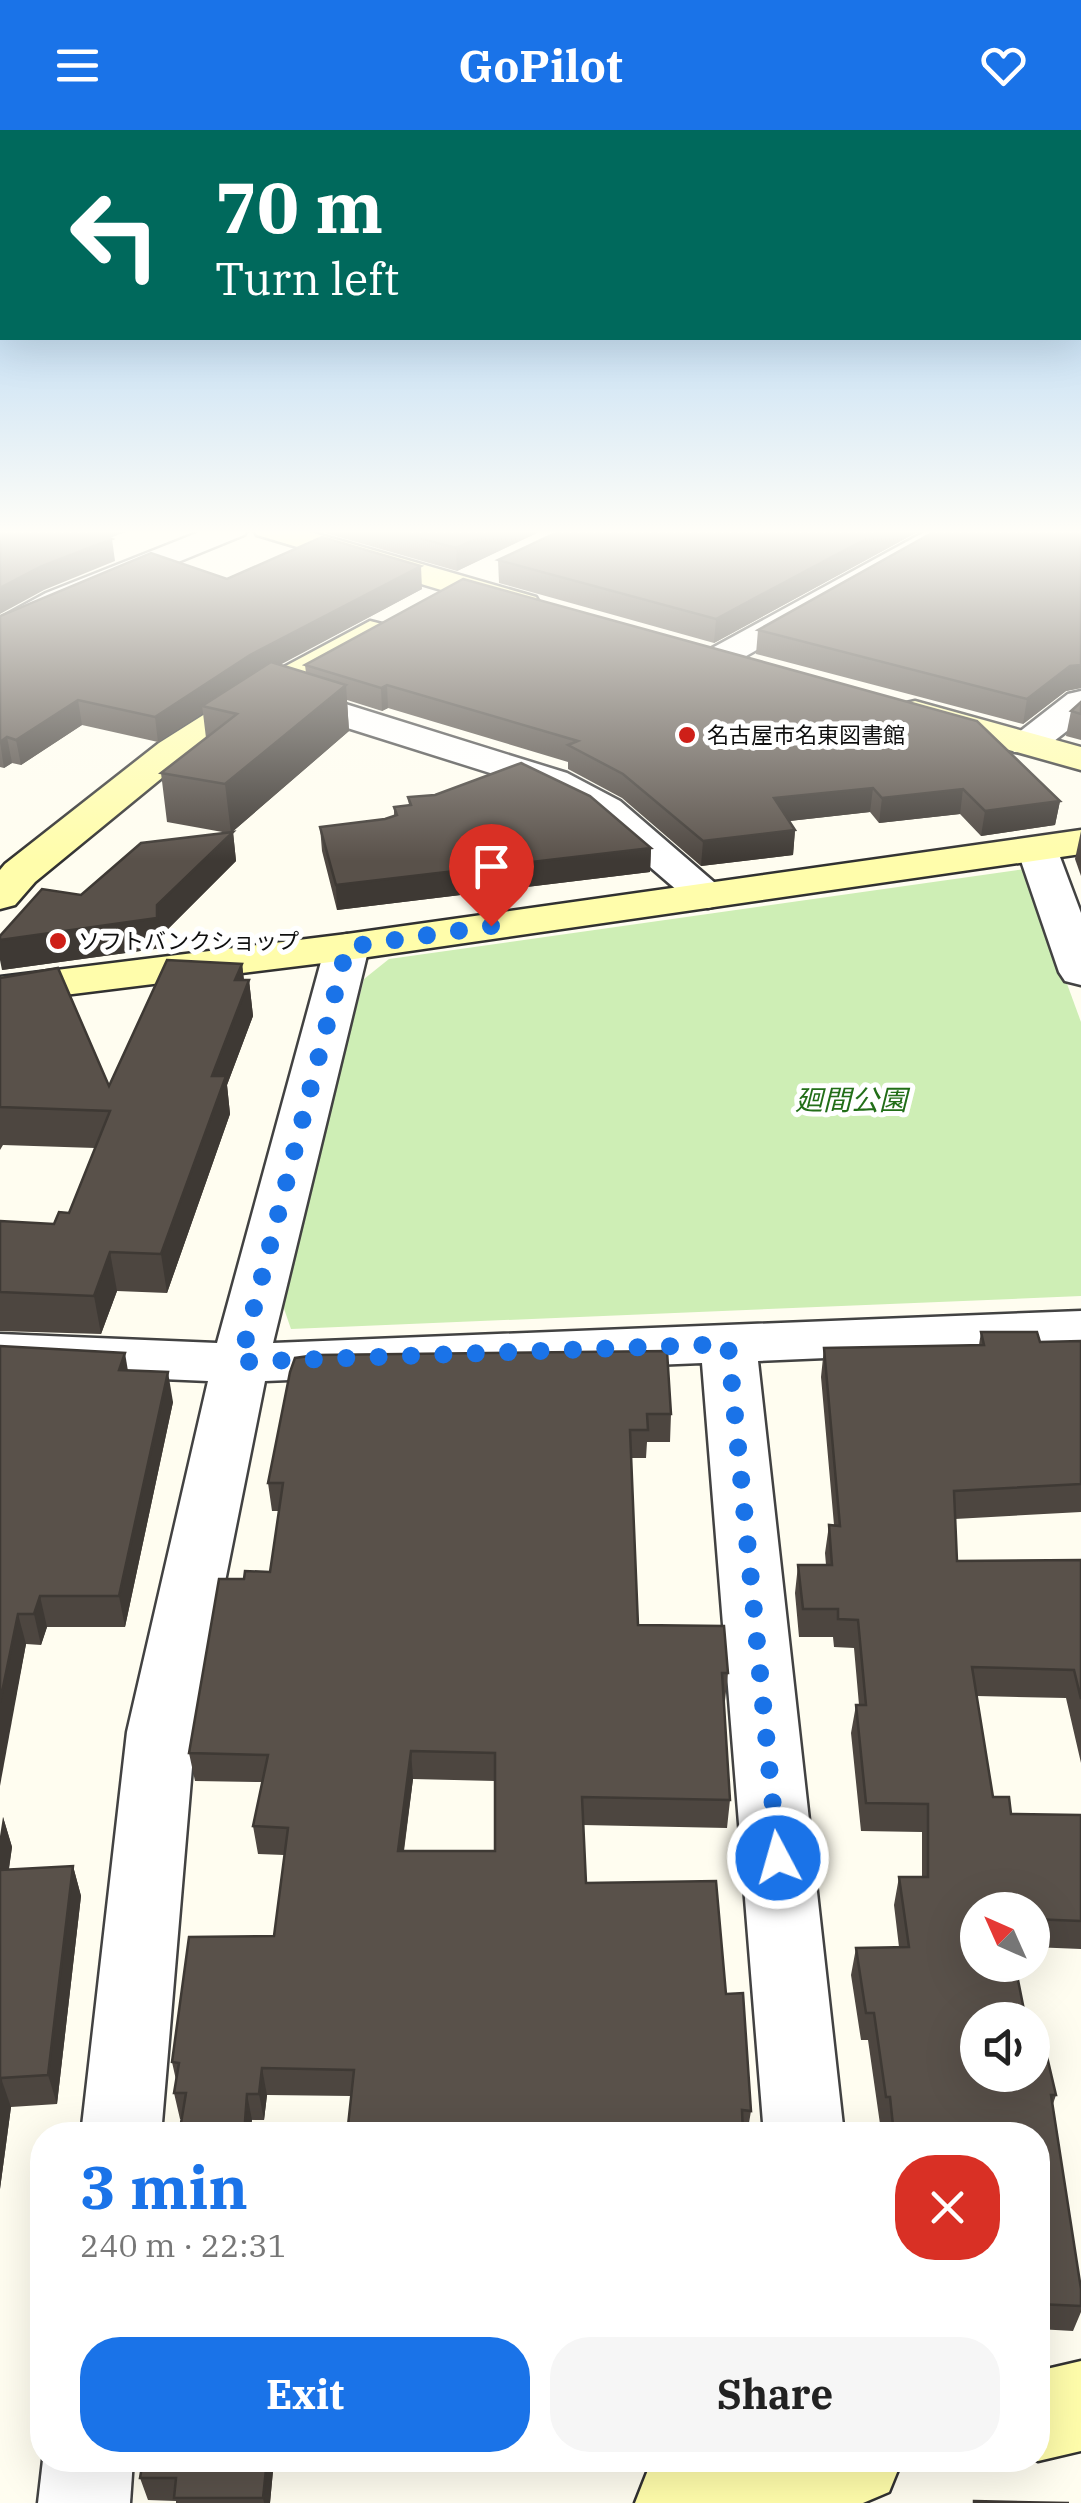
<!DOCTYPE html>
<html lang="en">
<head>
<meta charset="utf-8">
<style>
  body { margin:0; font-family:"IBM Plex Serif","Noto Sans JP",serif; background:#f6f6f6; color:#222; height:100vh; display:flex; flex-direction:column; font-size:38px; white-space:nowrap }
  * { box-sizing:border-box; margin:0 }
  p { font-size:32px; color:#767676 }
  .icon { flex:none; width:55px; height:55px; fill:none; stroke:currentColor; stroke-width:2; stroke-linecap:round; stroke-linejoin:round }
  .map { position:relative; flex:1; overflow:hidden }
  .drawer { position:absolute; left:30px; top:1992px; width:1020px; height:350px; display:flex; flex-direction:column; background:#fff; border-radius:40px; box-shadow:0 10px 40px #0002 }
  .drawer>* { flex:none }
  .hud { position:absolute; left:0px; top:0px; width:1082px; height:210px; box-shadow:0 10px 40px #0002; background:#00695c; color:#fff; overflow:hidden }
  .needle { width:65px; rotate:315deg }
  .buttons { position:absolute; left:960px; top:1762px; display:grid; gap:20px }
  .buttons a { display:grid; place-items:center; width:90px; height:90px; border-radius:50%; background:#fff; box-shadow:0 10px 40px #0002; font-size:50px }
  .pin { position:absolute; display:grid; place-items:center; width:85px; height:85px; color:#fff; margin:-102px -42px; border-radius:50% 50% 50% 0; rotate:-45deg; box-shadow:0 0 10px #0007 }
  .pin .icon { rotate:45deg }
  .me { position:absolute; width:110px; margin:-55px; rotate:354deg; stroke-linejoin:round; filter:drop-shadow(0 0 8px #0008) }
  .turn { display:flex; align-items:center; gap:35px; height:210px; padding:0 50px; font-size:45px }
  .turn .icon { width:130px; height:130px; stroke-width:2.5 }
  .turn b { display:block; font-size:70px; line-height:85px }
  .round { display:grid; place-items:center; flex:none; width:105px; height:105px; border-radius:40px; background:#f6f6f6 }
  .overview { display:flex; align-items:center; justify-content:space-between; height:170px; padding:0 50px }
  h1 { font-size:60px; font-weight:800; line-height:75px; color:#1a73e8 }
  .action { display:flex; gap:20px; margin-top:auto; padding:20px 50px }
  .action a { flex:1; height:115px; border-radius:40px; background:#1a73e8; color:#fff; font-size:40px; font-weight:800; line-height:115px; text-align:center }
  .action a+a { background:#f6f6f6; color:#222 }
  header { display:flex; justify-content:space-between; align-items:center; height:130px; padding:0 50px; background:#1a73e8; color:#fff; font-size:45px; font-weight:800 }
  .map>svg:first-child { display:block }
  .green { fill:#ceeeb5 }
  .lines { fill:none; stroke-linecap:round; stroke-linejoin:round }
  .street-casing { stroke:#424242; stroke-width:5 }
  .secondary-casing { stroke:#313131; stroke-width:5 }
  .street { fill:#fff; fill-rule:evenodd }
  .secondary { fill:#fffdab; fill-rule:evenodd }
  .wall { fill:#4d4640; fill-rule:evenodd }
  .shaded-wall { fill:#3e3934 }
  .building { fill:#59514a; stroke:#3e3934; stroke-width:2.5; fill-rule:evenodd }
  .route { stroke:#1a73e8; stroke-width:18; stroke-dasharray:0 32.4 }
  .poi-dot { fill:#ce1f18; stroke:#fff; stroke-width:4 }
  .labels { text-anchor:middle; stroke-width:10; stroke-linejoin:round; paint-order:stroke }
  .far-poi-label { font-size:22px; fill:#0f0f0f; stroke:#fff; text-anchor:start }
  .park-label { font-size:28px; font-style:italic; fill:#226e18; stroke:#fff }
</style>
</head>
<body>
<header><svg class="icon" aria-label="menu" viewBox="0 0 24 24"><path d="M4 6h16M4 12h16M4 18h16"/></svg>GoPilot<svg class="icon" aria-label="heart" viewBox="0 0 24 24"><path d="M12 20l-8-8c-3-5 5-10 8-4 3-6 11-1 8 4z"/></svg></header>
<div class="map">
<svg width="1081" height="2373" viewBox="0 0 1081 2373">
  <rect width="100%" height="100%" fill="#fffdf0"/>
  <polygon class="green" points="1025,739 1081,892 1081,1166 291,1199 281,1170 364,849 389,829"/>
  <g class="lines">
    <g class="street-casing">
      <g id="street">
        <polygon points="207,399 248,399 244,405 68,477 0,511 0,488 46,463"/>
        <polygon points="930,399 967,399 727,537 703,537 698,530 703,523"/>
        <polygon points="278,553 567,643 620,671 729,765 723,774 708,778 693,774 592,687 541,659 265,572 260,564 265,556"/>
        <polygon points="1081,561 1081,590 1040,622 1014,622 1009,614 1014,606 1068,564"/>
        <polygon points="1037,707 1051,710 1057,719 1081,783 1081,855 1065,851 1059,842 1017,719 1023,710"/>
        <polygon points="347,804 362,808 369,817 273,1213 1081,1181 1081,1217 758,1231 844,2005 764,2005 702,1233 265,1251 195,1602 161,2005 81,2005 127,1602 208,1251 0,1242 0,1204 217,1213 325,817 332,808"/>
        <polygon points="43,2330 133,2330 130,2373 38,2373"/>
      </g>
    </g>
    <g class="secondary-casing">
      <g id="secondary">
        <polygon points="253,399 300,399 536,467 540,474 536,481 512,481 257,405"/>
        <polygon points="370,491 382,494 387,501 382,508 185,629 35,752 15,775 0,779 0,740 5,734 159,613 254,553"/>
        <polygon points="915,571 1081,617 1081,640 902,590 897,582 902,574"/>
        <polygon points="1081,700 1081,724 347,830 0,873 0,847 347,804"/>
        <polygon points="1081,2231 1081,2321 1038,2331 1036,2330 1038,2241"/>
        <polygon points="673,2330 902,2330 889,2362 863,2373 635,2373 648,2340"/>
      </g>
    </g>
    <use href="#street" class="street"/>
    <use href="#secondary" class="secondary"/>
  </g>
  <g class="wall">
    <polygon points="311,399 545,399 457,441"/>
    <polygon points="564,399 923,399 714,513 499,453 498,430"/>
    <polygon points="1081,399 1081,558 1066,561 1023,594 756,524 758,500"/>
    <polygon points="227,449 422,459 280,535 306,543 305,535 1060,671 1055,695 981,706 960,684 879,693 870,682 789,691 795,700 793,725 701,736 622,668 568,639 568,632 388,578 382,581 347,570 349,601 232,702 233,702 236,731 162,805 162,818 2,840 81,765 228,703 167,692 161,643 206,608 203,583 158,612 82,595 21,635 12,633 4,638 0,637 0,486"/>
    <polygon points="1081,572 1081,610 1066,606 1071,581"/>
    <polygon points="408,667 651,718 650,742 337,780 322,721 320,697 385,689 394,686 394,677 409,675"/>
    <polygon points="1081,701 1081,746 1075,729"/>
    <polygon points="242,834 244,850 249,850 253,886 227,955 230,984 167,1163 117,1161 101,1204 0,1201 0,1091 54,1094 69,1083 95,1018 3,1015 0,1020 0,848 109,956"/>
    <polygon points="981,1202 1040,1212 1081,1211 1081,1382 955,1389 957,1431 1081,1430 1081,1633 1066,1568 977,1566 993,1667 1011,1684 1081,1685 1081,1819 1032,1817 1032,1780 978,1780 978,1890 1056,1965 1053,1974 1081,2159 1081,2182 1073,2201 1038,2199 1038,2005 885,2005 884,1994 880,1994 868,1910 861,1910 851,1845 856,1818 899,1817 894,1775 899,1747 922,1747 922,1702 861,1701 851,1603 856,1575 859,1575 854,1518 834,1517 833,1507 799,1507 795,1463 798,1435 826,1435 825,1423 829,1395 834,1395 821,1247 824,1218 979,1215"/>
    <polygon points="0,1216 128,1240 173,1272 125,1497 47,1497 41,1515 26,1514 9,1601"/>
    <path d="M290,1242L671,1284L670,1312H647L646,1328H631L638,1495L728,1543L725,1571H723L730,1670L727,1698L583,1695L586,1753L726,1864L751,1981L747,2005H347L351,1966L267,1965L264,1990L180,1989L174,1963L176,1950L172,1932L274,1806L284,1725L258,1724L253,1696L262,1652L195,1651L189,1623L244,1449L270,1442L279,1381H272L268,1353ZM413,1649L495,1651V1721H404Z"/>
    <polygon points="3,1687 12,1717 9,1739 73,1736 81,1766 57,1974 11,1977 0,2059"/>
    <polygon points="143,2330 274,2330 270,2373 176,2373 176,2371 148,2370 140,2348"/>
  </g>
  <g class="shaded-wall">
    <polygon points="79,399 133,399 82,419"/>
    <polygon points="498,399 545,399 457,441 456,418"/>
    <polygon points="884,399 923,399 714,513 716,489"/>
    <polygon points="112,409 115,431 44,460 0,484 0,458 40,437"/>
    <polygon points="421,436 422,459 202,576 203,583 158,612 155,587 250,525"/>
    <polygon points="1081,535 1081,558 1066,561 1023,594 1027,569 1070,536"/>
    <polygon points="346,555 349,601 231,703 225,654"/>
    <polygon points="387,555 388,578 382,581 381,558"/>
    <polygon points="78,570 82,595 21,635 16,610"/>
    <polygon points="7,607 12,633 4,638 0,612"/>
    <polygon points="873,658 870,682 772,693 774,668"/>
    <polygon points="963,659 960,684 879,693 882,668"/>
    <polygon points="1060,671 1055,695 981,706 985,681"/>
    <polygon points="795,700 793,725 701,736 703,711"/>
    <polygon points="233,702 236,731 162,805 162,818 2,840 0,830 0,810 157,775"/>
    <polygon points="651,718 650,742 337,780 336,755"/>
    <polygon points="242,834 245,861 249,850 253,886 227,955 230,984 167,1163 161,1124 212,946 235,850"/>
    <polygon points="110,1122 117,1161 101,1204 94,1166"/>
    <polygon points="125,1223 130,1253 119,1240"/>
    <polygon points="168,1242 173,1272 125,1497 119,1466"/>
    <polygon points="40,1466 47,1497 41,1515 34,1484"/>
    <polygon points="18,1484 26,1514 0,1656 0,1572"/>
    <polygon points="411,1621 413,1649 400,1748 398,1721"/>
    <polygon points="3,1687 12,1717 4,1770 0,1757 0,1706"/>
    <polygon points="73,1736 81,1766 57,1974 48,1945"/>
    <polygon points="262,1938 267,1965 264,1990 259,1964"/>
    <polygon points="1,1948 11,1977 0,2059 0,1958"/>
    <polygon points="247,1964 252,1990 251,2005 244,2005"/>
    <polygon points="267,2330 274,2330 270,2373 264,2373 263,2368"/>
  </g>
  <g class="building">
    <polygon points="0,399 85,399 112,409 40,437 0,458"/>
    <polygon points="387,399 498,399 456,418"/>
    <polygon points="564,399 884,399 716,489 498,430"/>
    <polygon points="939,399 1081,399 1081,535 1070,536 1027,569 758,500"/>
    <polygon points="322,407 421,436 250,525 155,587 78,570 16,610 7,607 0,612 0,486 151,423 227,449"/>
    <polygon points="463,449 977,591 1060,671 985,681 963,659 882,668 873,658 774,668 795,700 703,711 623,644 568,615 578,611 387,555 381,558 305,535"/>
    <polygon points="271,532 346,555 225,654 161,643 237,584 202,576"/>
    <polygon points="1081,572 1081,584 1071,581"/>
    <polygon points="521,633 590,666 651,718 336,755 320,697 385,689 397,685 394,677 411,675 408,667 435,665"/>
    <polygon points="233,702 157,775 157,788 0,810 0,806 42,759 81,765 141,713"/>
    <polygon points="167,830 242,834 235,850 249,850 212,946 226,946 161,1124 110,1122 94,1166 0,1162 0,1091 54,1094 59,1082 69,1083 110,981 0,977 0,848 58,838 109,956"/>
    <polygon points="981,1202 1037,1202 1040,1212 1081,1211 1081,1354 954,1361 957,1431 1081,1430 1081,1569 1074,1540 972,1537 993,1667 1009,1667 1011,1684 1081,1685 1081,1791 1032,1789 1032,1780 978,1780 978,1835 1015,1835 1026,1890 978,1890 978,1945 1032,1945 1032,1902 1041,1901 1056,1965 1051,1965 1081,2159 1081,2176 1038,2174 1038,2005 894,2005 890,1967 886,1967 874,1883 866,1883 856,1818 909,1817 899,1747 928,1747 928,1674 866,1673 856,1575 866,1575 858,1490 838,1489 838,1479 803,1479 798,1435 832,1435 829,1395 840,1396 824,1218 984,1215"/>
    <polygon points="0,1216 125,1223 119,1240 168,1242 119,1466 40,1466 34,1484 18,1484 0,1572"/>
    <path d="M667,1221L671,1284H647L648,1300H630L638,1495L724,1496L728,1543H722L730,1670L582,1667L586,1753L716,1751L726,1864L743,1863L751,1981L742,1980L743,2005H347L354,1940L262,1938L259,1964H247L244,2005H179L186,1963H174L179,1933L172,1932L189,1807L274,1806L288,1698L253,1696L268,1625L189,1623L219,1449H244L245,1441L270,1442L283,1353H268L290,1242L295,1228L316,1225ZM411,1621L495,1623V1721H398Z"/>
    <polygon points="73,1736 48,1945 1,1948 0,1958 0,1740"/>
    <polygon points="143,2330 267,2330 263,2368 174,2368 176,2348 140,2348"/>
    <polygon points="974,2371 1069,2373 974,2373"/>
  </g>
  <linearGradient id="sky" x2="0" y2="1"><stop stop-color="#91c3f0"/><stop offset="0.55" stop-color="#fffef8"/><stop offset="1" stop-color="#fffef8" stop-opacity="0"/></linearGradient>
  <rect width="1081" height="731" fill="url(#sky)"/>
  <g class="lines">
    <polyline class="route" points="491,796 347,817 240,1232 728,1214 778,1728"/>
  </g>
  <g class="poi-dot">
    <circle cx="687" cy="605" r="10"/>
    <circle cx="58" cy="811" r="10"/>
  </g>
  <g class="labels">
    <g class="far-poi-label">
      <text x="707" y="613">名古屋市名東図書館</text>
      <text x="78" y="819">ソフトバンクショップ</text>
    </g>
    <g class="park-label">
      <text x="851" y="980">廻間公園</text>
    </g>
  </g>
</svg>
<div class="buttons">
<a><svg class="needle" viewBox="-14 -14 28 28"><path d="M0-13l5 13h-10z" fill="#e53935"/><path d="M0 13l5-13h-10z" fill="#767676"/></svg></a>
<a><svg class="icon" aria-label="sound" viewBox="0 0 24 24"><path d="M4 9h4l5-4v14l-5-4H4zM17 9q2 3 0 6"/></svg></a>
</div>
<div class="pin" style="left:491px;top:796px;background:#d93025"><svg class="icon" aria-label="arrive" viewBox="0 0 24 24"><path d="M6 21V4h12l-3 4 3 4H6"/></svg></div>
<svg class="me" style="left:778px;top:1728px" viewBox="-20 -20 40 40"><circle r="17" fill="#1a73e8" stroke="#fff" stroke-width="3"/><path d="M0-11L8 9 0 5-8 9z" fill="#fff"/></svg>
<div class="hud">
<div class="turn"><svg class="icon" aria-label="left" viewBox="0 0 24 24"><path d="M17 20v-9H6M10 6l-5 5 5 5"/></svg><div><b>70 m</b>Turn left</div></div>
</div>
<section class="drawer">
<div class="overview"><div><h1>3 min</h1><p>240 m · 22:31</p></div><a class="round" style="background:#d93025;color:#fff"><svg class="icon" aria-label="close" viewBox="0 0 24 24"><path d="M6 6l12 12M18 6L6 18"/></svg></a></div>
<div class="action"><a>Exit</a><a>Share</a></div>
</section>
</div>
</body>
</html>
